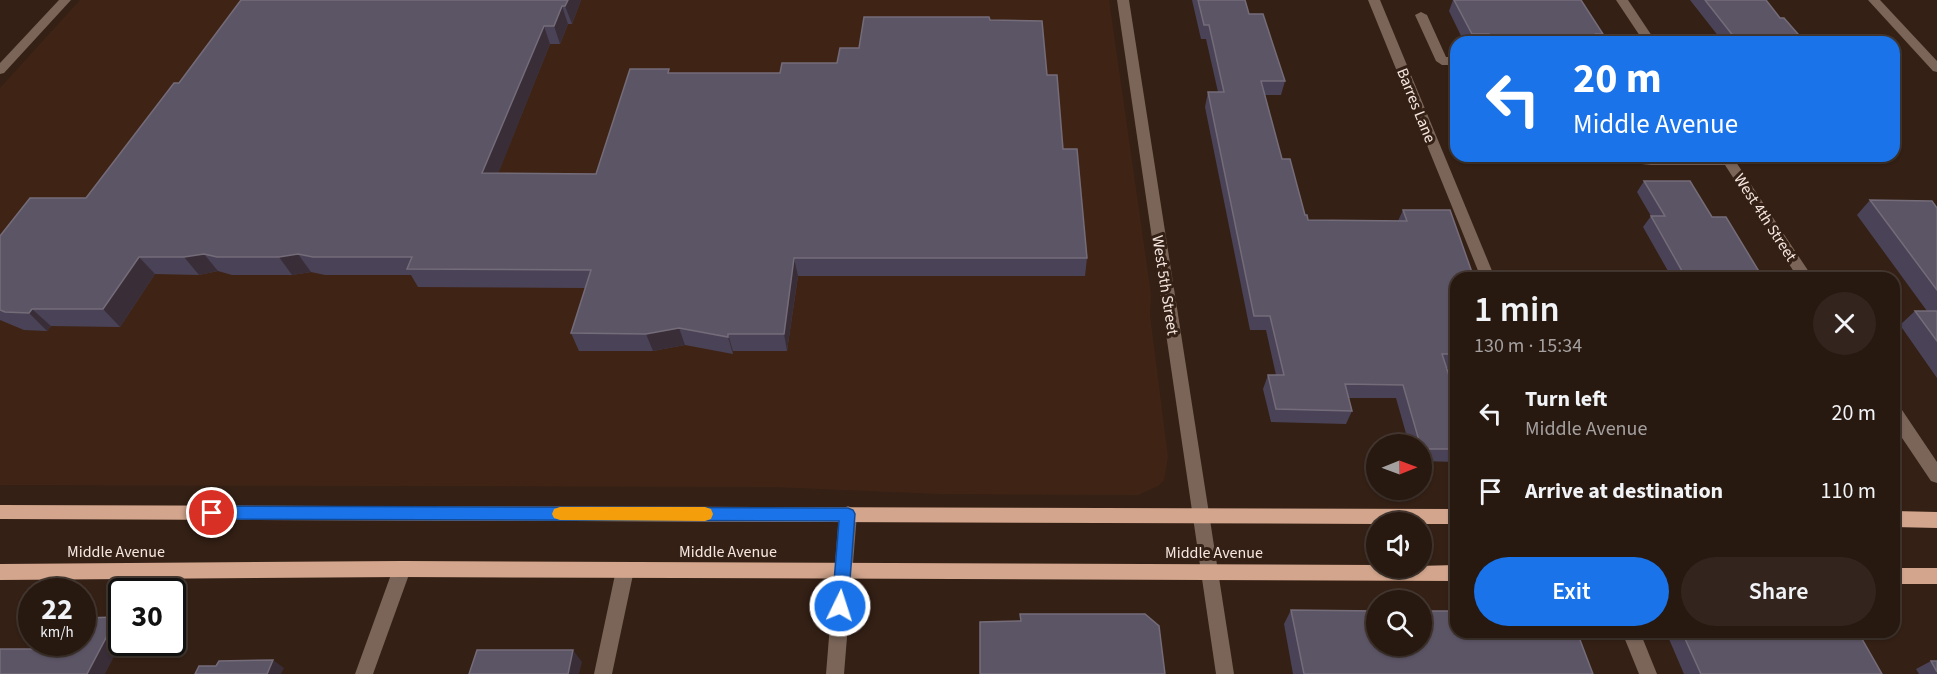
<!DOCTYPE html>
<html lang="en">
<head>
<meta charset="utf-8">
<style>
  body { margin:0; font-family:"Source Sans 3",sans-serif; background:#33251e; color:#f1f3f6; height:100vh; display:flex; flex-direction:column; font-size:22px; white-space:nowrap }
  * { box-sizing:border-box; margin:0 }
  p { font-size:20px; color:#a4a09f }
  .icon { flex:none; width:33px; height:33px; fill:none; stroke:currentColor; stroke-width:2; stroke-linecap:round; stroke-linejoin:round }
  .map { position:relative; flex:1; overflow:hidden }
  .sheet { position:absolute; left:1450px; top:272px; width:450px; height:366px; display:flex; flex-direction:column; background:#271810; border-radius:18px; box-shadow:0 2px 4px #0004,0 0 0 2px #433730 }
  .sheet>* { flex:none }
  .guide { position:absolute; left:1450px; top:36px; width:450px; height:126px; border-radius:18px; box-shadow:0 2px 4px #0004,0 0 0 2px #433730; background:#1a73e8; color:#fff; overflow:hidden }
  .needle { width:39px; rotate:89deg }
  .buttons { position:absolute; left:1366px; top:434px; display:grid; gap:12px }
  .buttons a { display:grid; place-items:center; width:66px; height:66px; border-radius:50%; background:#271810; box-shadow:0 2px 4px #0004,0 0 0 2px #433730; font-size:30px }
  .speed { position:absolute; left:18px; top:578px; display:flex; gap:12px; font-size:30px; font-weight:700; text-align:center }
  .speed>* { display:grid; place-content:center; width:78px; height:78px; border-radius:50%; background:#271810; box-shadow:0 2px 4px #0004,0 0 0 2px #433730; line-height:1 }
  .speed small { font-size:15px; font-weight:400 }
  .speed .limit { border:3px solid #111; border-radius:9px; background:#fff; color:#111 }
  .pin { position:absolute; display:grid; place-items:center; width:51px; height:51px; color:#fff; margin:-26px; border:3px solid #fff; border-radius:50%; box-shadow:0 2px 6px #0007 }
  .me { position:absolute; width:66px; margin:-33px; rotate:4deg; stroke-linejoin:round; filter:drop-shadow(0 0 4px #0008) }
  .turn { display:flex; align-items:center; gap:21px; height:126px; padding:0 24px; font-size:27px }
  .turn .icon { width:78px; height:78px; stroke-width:2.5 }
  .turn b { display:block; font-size:42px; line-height:51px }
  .round { display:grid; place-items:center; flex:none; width:63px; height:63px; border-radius:32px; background:#33251e }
  .headline { display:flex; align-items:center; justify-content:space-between; height:102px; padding:0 24px }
  h1 { font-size:36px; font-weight:600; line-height:45px }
  .action { display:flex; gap:12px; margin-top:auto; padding:12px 24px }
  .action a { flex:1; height:69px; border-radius:36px; background:#1a73e8; color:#fff; font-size:24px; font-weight:600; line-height:69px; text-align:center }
  .action a+a { background:#33251e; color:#f1f3f6 }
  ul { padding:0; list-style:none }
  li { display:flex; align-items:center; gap:18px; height:78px; padding:0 24px }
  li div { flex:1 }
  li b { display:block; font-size:22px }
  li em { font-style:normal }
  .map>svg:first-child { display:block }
  .built { fill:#3f2416 }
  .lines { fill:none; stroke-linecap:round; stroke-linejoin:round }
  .minor { fill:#7b6559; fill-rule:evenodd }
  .major { fill:#d2a58c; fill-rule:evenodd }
  .wall { fill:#4a4357 }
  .shaded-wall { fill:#392e37 }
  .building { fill:#5c5566; stroke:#746c79; stroke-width:1.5 }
  .route { fill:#1a73e8; stroke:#114b97; stroke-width:1.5 }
  .slow { fill:#f59e0b }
  .labels { text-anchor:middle; stroke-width:6; stroke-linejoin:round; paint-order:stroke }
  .street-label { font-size:16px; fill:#f5e7e0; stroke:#342015 }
</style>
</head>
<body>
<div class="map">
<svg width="1937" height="674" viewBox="0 0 1937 674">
  <rect width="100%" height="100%" fill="#342015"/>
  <polygon class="built" points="80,0 1109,0 1151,294 1150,315 1168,457 1164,480 1158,486 1138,495 940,494 772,487 0,485 0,88"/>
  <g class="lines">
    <g class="minor">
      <polygon points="59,0 71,0 4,73 0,74 0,63"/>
      <polygon points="1117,0 1129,0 1234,674 1216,674"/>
      <polygon points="1368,0 1380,0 1495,278 1481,278"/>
      <polygon points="1616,0 1628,0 1656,42 1644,42"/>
      <polygon points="1868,0 1880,0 1937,61 1937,72 1933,71"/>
      <polygon points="1421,12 1427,15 1446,57 1456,57 1456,65 1442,65 1436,61 1415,15"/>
      <polygon points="1598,156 1732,156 1813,278 1798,278 1725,165 1651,165 1604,160"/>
      <polygon points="1894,406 1900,407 1937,462 1937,483 1931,481 1894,426"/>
      <polygon points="848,506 854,509 857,514 844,674 826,674 839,514 842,509"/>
      <polygon points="402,561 408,563 411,569 373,674 355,674 393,569 396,563"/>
      <polygon points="625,562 631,564 634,570 612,674 594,674 616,570 619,564"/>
      <polygon points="1622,632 1640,632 1657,674 1639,674"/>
    </g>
    <g class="major">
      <polygon points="0,505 1456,509 1456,524 1422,524 1422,522 1377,522 1377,524 0,519"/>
      <polygon points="1894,511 1937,512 1937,528 1894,527"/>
      <polygon points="402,561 1377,565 1377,567 1456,565 1456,581 402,577 0,580 0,564"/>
      <rect x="1894" y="568" width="43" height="16"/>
    </g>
  </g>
  <g class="wall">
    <polygon points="241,0 581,0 572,24 568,24 560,44 550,44 498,173 596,174 670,73 780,73 837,63 859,48 990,20 1047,75 1087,258 1085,276 798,276 787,351 733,351 733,354 685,345 653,351 579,351 571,333 585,288 418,287 411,275 325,275 311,272 292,275 232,275 218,271 199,275 155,274 120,327 51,326 47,331 24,330 0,320 0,236 86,198 179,83"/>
    <polygon points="1192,0 1245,0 1249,14 1285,81 1281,95 1265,95 1282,159 1305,215 1308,220 1398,221 1403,210 1456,278 1456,368 1447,368 1456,397 1456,462 1422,461 1422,444 1409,444 1396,398 1349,398 1352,411 1346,424 1271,422 1263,389 1268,375 1276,375 1266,330 1250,330 1205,107 1208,92 1218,92 1206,39 1201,39"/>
    <polygon points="1453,0 1581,0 1603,34 1600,39 1602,42 1464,42 1449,11"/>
    <polygon points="1690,0 1766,0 1780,18 1805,42 1723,42"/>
    <polygon points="1644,181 1712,217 1763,278 1672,278 1643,227 1651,216 1637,192"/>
    <polygon points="1870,200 1937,208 1937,378 1900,325 1915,311 1927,311 1857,215"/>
    <polygon points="1291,610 1456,618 1593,674 1293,674 1284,624"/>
    <polygon points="1666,632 1858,632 1882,674 1684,674"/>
    <polygon points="1931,661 1937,661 1937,674 1919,674 1916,669"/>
  </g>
  <g class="shaded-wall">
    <polygon points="568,0 581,0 572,24 565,6"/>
    <polygon points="562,6 568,24 560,44 554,26"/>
    <polygon points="544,26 550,44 491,192 482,173"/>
    <polygon points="204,254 218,271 199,275 184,257"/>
    <polygon points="298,254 311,272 292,275 279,257"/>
    <polygon points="139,257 155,274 120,327 103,309"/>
    <polygon points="794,258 798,276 787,351 784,334"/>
    <polygon points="32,309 51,326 47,331 29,313"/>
    <polygon points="679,328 685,345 653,351 646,334"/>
    <polygon points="728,334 733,351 733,354 728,337"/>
    <polygon points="117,617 122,620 122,641 105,674 87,674"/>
    <polygon points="573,650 582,662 579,674 568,674"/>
    <polygon points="273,660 284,668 281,674 267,674"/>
  </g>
  <g class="building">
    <polygon points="241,0 568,0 565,6 562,6 554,26 544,26 482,173 596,174 630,69 669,69 668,73 780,73 782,63 837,63 840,48 859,48 864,17 989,17 990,20 1042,21 1047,75 1057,75 1063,149 1077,149 1087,258 794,258 784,334 728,334 728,337 679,328 646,334 571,333 591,270 407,269 412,257 313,257 298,254 279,257 217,257 204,254 184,257 139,257 103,309 32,309 29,313 5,312 0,310 0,236 30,198 86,198 174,83 179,83"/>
    <polygon points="1198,0 1245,0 1249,14 1263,14 1285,81 1261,81 1282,159 1290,159 1305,215 1307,215 1308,220 1407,221 1403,210 1450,210 1474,278 1456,278 1456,354 1442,354 1456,397 1456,449 1422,449 1422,444 1420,444 1403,385 1345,384 1352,411 1276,409 1268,375 1284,375 1270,316 1254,316 1208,92 1224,92 1209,25 1204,25"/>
    <polygon points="1454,0 1581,0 1603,34 1596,34 1602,42 1493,42 1489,34 1472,34"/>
    <polygon points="1705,0 1766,0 1780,18 1784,18 1805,42 1738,42"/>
    <polygon points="1644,181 1690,181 1712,217 1726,217 1763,278 1686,278 1651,216 1665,216"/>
    <polygon points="1870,200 1932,201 1937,208 1937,290"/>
    <polygon points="1915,311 1937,311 1937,341"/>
    <polygon points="1291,610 1377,611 1377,645 1422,645 1422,611 1453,611 1456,618 1456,632 1577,632 1593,674 1304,674"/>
    <polygon points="1020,614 1145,614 1159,626 1165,674 980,674 980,622 1021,621"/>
    <polygon points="117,617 87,674 0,674 0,649 44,649 48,642 82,642 82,618"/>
    <polygon points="1682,632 1858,632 1882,674 1701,674"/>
    <polygon points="477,650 573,650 568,674 469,674"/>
    <polygon points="273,660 267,674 195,674 199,666 216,666 219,661"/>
    <polygon points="1931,661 1937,661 1937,672"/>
  </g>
  <polygon class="route" points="212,506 848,508 853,510 855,514 848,606 846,612 840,614 834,612 832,606 839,521 212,519 207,517 205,513 207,508"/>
  <polygon class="slow" points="560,507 705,507 711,509 713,514 711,519 705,521 560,520 554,518 552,514 554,509"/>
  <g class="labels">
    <g class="street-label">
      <text transform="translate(1417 105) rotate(68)" y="6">Barres Lane</text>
      <text transform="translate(1766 217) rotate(57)" y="6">West 4th Street</text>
      <text transform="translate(1166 285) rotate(81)" y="6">West 5th Street</text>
      <text x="116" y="557">Middle Avenue</text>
      <text x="728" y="557">Middle Avenue</text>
      <text x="1214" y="558">Middle Avenue</text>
    </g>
  </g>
</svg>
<div class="buttons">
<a><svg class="needle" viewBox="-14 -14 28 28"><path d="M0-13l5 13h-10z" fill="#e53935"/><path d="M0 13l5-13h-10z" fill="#a4a09f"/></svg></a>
<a><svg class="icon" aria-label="sound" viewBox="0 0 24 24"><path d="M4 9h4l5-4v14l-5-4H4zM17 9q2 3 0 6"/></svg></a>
<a><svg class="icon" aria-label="search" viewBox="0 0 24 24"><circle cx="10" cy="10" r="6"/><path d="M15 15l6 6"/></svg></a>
</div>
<div class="speed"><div>22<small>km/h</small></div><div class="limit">30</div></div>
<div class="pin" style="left:212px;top:513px;background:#d93025"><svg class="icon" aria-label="arrive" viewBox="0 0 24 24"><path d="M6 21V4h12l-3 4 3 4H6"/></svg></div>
<svg class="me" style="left:840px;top:606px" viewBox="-20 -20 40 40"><circle r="17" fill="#1a73e8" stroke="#fff" stroke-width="3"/><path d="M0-11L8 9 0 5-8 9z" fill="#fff"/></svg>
<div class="guide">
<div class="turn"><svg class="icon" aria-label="left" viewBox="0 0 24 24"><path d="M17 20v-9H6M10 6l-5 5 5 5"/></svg><div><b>20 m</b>Middle Avenue</div></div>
</div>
<section class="sheet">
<div class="headline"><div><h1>1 min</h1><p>130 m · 15:34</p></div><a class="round"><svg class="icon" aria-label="close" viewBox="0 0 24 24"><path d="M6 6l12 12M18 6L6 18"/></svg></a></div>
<ul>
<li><svg class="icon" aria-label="left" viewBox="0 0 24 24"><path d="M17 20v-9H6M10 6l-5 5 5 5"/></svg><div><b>Turn left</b><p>Middle Avenue</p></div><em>20 m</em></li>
<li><svg class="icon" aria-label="arrive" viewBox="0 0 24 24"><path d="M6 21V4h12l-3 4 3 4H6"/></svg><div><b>Arrive at destination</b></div><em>110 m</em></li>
</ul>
<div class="action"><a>Exit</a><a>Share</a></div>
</section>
</div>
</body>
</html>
